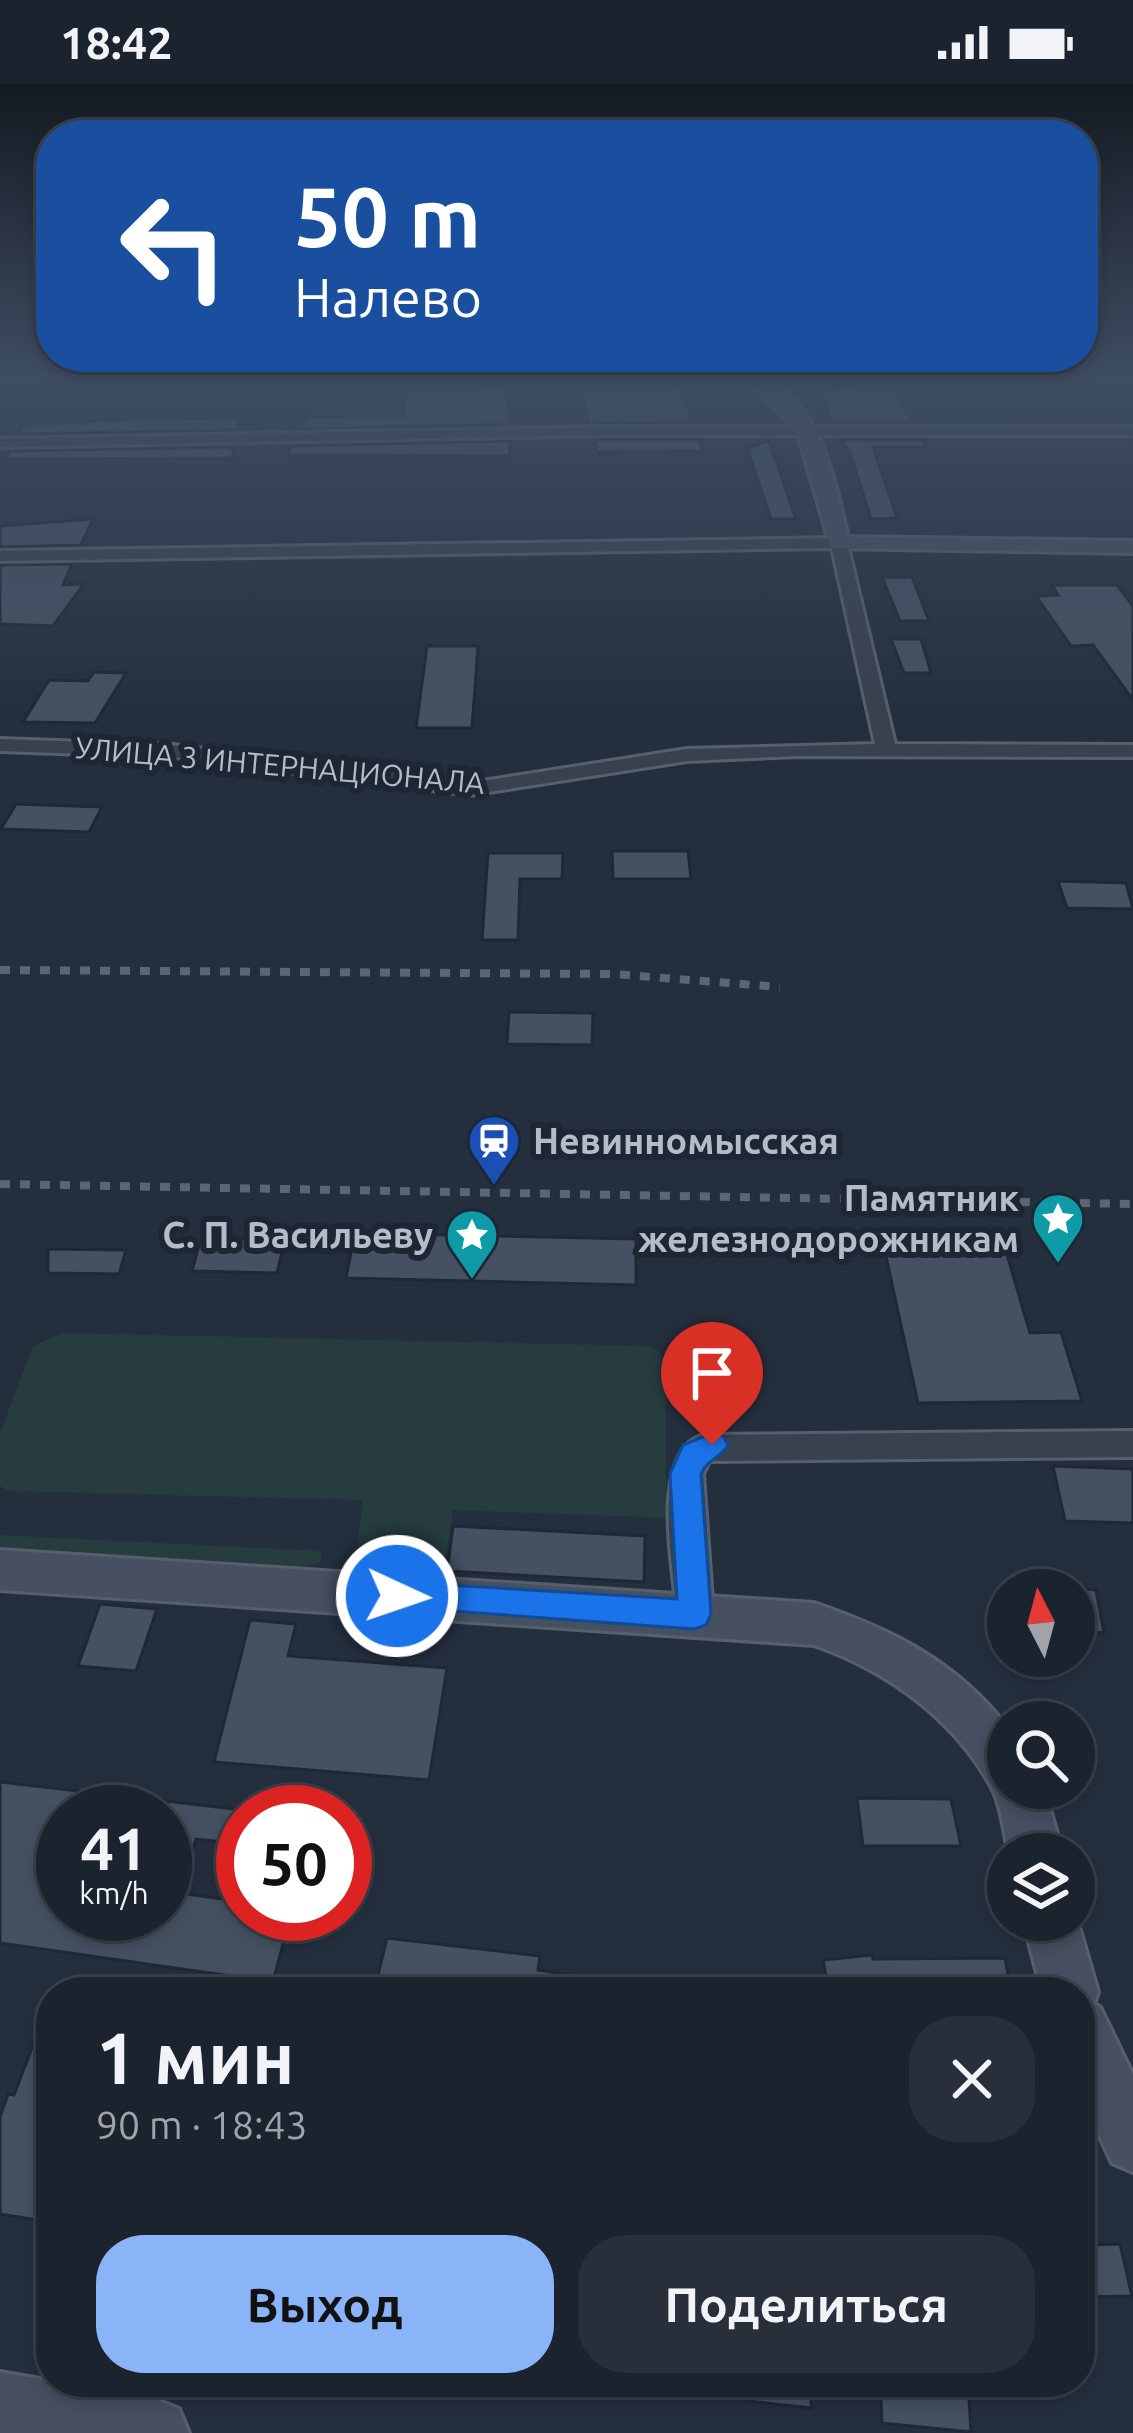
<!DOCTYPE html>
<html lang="ru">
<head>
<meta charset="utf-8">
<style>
  body { margin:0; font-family:Ubuntu,sans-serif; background:#282f3a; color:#f1f3f6; height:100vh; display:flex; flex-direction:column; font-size:45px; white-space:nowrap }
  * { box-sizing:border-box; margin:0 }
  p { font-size:39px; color:#a0a4aa }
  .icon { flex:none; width:66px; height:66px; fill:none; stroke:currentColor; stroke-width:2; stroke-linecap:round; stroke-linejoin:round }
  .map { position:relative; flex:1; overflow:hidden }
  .details { position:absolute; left:36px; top:1893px; width:1059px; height:420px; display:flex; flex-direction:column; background:#1b232e; border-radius:48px; box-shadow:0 6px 18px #0003,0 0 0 3px #39404a }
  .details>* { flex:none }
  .hud { position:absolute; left:36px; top:36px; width:1062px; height:252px; border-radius:48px; box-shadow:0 6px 18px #0003,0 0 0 3px #39404a; background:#1a4fa0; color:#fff; overflow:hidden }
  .needle { width:78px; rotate:354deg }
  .fabs { position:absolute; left:987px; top:1485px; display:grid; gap:24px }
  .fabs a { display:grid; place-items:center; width:108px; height:108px; border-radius:50%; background:#1b232e; box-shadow:0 6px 18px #0003,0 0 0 3px #39404a; font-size:60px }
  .speed { position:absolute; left:36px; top:1701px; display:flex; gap:24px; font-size:60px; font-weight:700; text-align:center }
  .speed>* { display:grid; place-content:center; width:156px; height:156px; border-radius:50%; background:#1b232e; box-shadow:0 6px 18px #0003,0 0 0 3px #39404a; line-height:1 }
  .speed small { font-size:30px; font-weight:400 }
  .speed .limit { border:18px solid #d22; background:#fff; color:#111 }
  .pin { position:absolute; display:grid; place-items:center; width:102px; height:102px; color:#fff; margin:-123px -51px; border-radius:50% 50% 50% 0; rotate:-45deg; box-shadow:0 0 12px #0007 }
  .pin .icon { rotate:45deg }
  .me { position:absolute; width:132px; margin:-66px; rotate:93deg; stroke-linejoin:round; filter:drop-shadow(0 0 9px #0008) }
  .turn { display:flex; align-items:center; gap:42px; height:252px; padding:0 60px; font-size:54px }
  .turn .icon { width:156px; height:156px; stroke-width:2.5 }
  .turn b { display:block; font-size:84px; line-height:102px }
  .round { display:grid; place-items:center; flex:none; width:126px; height:126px; border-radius:48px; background:#282f3a }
  .head { display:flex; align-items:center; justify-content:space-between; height:204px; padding:0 60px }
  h1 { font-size:72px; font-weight:700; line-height:90px }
  .button { display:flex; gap:24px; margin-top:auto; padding:24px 60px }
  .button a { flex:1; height:138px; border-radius:48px; background:#8ab4f8; color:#111; font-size:48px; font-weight:700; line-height:138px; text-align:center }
  .button a+a { background:#282f3a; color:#f1f3f6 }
  .status { display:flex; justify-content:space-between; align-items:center; height:84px; padding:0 60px; background:#1b232e; direction:ltr }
  .status svg { height:33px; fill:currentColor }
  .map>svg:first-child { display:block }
  .green { fill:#263c3f }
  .building { fill:#455162; stroke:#1f2835; stroke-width:3 }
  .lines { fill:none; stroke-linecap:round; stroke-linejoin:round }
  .street-casing { stroke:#565f6c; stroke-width:6 }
  .secondary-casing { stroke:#565f6c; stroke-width:6 }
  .street { fill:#38414e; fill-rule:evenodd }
  .secondary { fill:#465061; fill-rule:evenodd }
  .rail { stroke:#5a6575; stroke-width:8; stroke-dasharray:10 10; stroke-linecap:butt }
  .route { fill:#1a73e8; stroke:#114b97; stroke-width:3 }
  .labels { text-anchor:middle; stroke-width:12; stroke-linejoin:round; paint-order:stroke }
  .far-street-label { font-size:30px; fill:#b4bcc9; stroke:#1d2633 }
  .poi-label { font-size:36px; font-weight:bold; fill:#b4bcc9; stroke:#1d2633; text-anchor:end }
</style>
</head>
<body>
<div class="status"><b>18:42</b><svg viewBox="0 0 49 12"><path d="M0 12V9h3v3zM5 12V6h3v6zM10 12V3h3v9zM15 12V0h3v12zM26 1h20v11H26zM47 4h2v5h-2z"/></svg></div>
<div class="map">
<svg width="1133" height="2349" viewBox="0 0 1133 2349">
  <rect width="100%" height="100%" fill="#242f3e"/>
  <g class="green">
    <polygon points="62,1249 648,1262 660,1268 666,1282 666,1434 453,1426 445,1479 355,1476 363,1416 8,1407 0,1402 0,1349 33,1262"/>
    <polygon points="0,1451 322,1467 320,1478 297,1485 0,1466"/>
  </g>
  <g class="building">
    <polygon points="404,296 479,296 480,303 507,303 510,340 301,345 307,333 404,332"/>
    <polygon points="578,296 677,296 693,338 589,339"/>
    <polygon points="853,302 855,307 895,307 912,338 833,338 819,307"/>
    <polygon points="154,334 239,335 237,346 19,350 23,341"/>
    <polygon points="594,356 699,356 703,367 597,368"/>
    <polygon points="841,356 922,356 926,363 873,363 897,434 871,435 849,366"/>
    <polygon points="510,357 510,372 287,371 291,362"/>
    <polygon points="769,357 796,435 771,435 747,364"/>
    <polygon points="234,363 232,374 6,375 10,367"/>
    <polygon points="93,435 81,461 0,463 0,442"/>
    <polygon points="72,480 63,501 84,500 53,542 0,540 0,481"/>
    <polygon points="882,493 912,493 929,537 900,537"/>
    <polygon points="1052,501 1117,501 1133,522 1133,616 1093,561 1071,562 1036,512 1058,511"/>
    <polygon points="891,555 921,555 931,589 904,589"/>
    <polygon points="427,562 478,562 472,644 416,644"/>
    <polygon points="94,588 126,589 95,639 23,638 49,596 88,597"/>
    <polygon points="16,720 102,723 89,748 1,745"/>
    <polygon points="612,767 688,767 691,795 613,795"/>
    <polygon points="488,769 563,769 562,795 520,795 518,856 482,856"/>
    <polygon points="1058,797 1126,799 1133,825 1067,824"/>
    <polygon points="509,928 593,929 592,961 507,960"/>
    <polygon points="355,1149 636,1155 636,1201 346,1194"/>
    <polygon points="201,1154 285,1156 277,1189 192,1187"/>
    <polygon points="1003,1157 1030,1249 1061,1248 1082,1317 918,1319 883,1159"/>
    <polygon points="48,1165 126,1166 119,1190 48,1189"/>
    <polygon points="1053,1382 1133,1385 1133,1439 1065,1437"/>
    <polygon points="453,1442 645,1452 644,1498 447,1487"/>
    <polygon points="1074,1504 1096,1506 1104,1549 1074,1547"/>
    <polygon points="100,1520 157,1525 136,1587 78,1582"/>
    <polygon points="250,1536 296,1540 288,1572 447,1584 429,1696 214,1678"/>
    <polygon points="0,1698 114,1711 113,1728 63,1728 63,1830 165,1830 165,1717 243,1726 243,1760 196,1755 180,1809 243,1818 243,1830 291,1830 273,1898 0,1859"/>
    <polygon points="857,1714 951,1715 961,1762 863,1762"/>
    <polygon points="387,1854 540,1872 538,1886 585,1893 584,1908 374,1908"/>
    <polygon points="872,1871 873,1875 1005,1874 1011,1908 829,1908 823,1876"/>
    <polygon points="49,1919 51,1920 51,2138 0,2130 0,2033 8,2010 14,2011"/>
    <polygon points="1120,2160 1132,2212 1080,2213 1080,2161"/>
    <polygon points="732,2298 811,2298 811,2324 731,2315"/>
    <polygon points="880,2298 968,2298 971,2348 882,2339"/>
  </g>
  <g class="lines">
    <g class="street-casing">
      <g id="street">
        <polygon points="605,343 1133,343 1133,351 605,351 0,363 0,355"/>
        <polygon points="839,454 847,459 895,660 1133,661 1133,673 798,672 687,677 470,711 173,673 0,667 0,655 173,661 470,699 687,665 875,660 832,464 0,477 0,467"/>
        <path d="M1133,1347V1373L709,1377L703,1390L713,1530L708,1541L695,1546L682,1541L677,1530C674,1483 649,1368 703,1351Z"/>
      </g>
    </g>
    <g class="secondary-casing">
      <g id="secondary">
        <path d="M747,296C818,296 835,400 848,453L1133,457V469L831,464L797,347Z"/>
        <path d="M0,1466L814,1519C893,1546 956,1577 1008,1644V1704H1044L1063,1770H1009C1004,1750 1002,1724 993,1706C956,1636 888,1587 814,1561L0,1506Z"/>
        <polygon points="1074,1825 1098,1908 1094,1920 1100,1923 1133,1991 1133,2088 1112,2079 1080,2009 1080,1908 1042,1908 1023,1836 1074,1836"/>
        <polygon points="0,2288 155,2315 179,2325 189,2349 0,2349"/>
      </g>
    </g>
    <use href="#street" class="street"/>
    <use href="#secondary" class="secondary"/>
    <g class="rail">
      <polyline points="0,886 613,890 780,903"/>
      <polyline points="0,1100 1133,1120"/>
    </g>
  </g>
  <linearGradient id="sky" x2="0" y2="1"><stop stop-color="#141a22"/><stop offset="0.47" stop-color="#3f4d63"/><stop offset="1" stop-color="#3f4d63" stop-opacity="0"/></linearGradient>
  <rect width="1133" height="625" fill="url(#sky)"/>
  <path class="route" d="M712,1349L723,1352L728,1361C721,1374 707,1375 701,1390L711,1530L706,1541L694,1545L385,1522L380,1512L385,1502L397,1498L677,1515L670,1390L683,1361Z"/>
  <defs>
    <g id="station-pin" transform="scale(2.7)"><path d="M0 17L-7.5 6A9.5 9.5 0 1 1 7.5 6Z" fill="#1a4fb4" stroke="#1d2633"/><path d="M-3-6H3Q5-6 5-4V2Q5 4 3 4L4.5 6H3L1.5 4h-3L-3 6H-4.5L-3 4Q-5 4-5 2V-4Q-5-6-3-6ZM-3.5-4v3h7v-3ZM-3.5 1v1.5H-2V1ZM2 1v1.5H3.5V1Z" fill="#fff"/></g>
    <g id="sight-pin" transform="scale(2.7)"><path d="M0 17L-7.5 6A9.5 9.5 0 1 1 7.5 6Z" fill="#0f9aa8" stroke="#1d2633"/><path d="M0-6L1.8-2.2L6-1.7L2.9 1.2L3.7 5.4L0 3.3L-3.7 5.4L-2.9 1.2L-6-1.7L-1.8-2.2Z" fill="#fff"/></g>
  </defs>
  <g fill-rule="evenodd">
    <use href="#station-pin" x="494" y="1057"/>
    <use href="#sight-pin" x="1058" y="1135"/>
    <use href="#sight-pin" x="472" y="1151"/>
  </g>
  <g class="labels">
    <g class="far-street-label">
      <text transform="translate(280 682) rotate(5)" y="10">УЛИЦА 3 ИНТЕРНАЦИОНАЛА</text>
    </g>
    <g class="poi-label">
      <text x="533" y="1070" text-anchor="start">Невинномысская</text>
      <text x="1019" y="1127">Памятник<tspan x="1019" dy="41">железнодорожникам</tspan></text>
      <text x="433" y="1164">С. П. Васильеву</text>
    </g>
  </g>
</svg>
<div class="fabs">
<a><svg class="needle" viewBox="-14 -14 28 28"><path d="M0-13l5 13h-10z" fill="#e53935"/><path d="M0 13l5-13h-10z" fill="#a0a4aa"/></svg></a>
<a><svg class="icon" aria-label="search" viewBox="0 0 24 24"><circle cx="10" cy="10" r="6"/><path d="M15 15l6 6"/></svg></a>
<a><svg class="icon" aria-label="layers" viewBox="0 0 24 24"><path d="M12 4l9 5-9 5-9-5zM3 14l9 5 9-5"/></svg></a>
</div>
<div class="speed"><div>41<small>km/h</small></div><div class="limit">50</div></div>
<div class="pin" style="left:712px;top:1361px;background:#d93025"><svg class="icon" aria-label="arrive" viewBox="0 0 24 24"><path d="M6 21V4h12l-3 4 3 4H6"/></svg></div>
<svg class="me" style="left:397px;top:1512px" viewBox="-20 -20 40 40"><circle r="17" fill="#1a73e8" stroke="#fff" stroke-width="3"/><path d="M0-11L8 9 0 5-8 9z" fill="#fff"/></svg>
<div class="hud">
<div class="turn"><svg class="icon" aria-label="left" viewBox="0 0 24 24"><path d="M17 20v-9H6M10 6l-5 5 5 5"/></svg><div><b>50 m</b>Налево</div></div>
</div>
<section class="details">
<div class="head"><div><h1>1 мин</h1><p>90 m · 18:43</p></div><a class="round"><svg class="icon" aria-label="close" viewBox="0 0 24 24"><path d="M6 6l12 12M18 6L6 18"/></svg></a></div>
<div class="button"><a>Выход</a><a>Поделиться</a></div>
</section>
</div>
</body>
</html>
